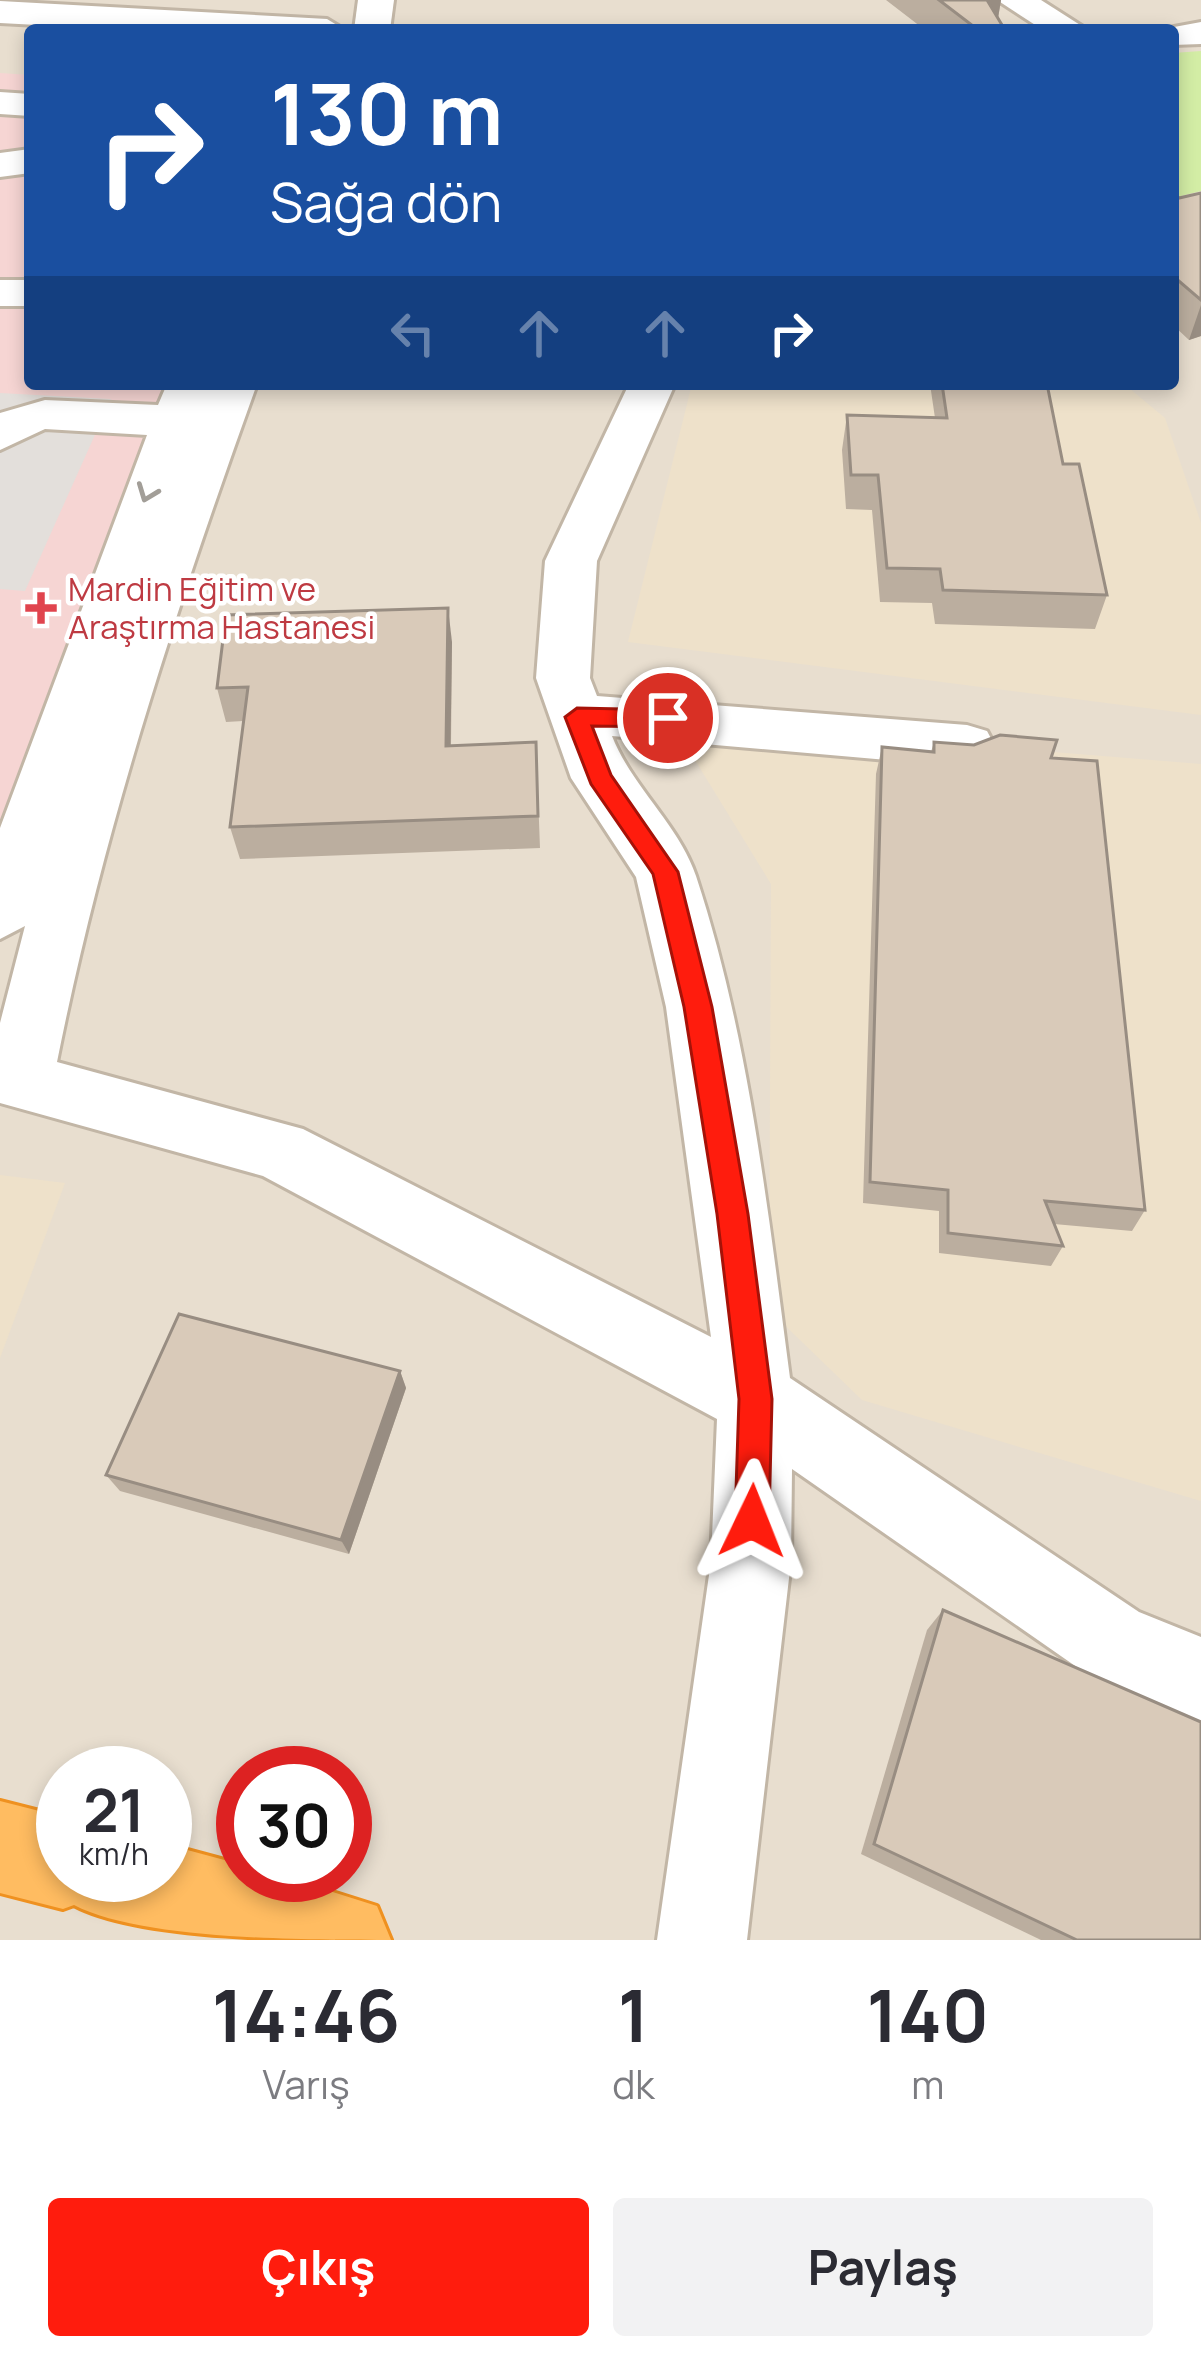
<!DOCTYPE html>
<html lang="tr">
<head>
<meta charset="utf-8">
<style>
  body { margin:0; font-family:Manrope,sans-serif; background:#f2f2f3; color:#2b2b33; height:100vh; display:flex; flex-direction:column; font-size:45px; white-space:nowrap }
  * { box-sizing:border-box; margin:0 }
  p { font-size:39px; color:#7c7c81 }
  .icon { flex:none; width:66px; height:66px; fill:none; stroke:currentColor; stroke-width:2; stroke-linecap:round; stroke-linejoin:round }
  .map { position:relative; height:1940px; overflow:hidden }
  .drawer { display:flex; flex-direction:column; background:#fff; flex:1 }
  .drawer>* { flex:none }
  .top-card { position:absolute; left:24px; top:24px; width:1155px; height:366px; border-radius:12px; box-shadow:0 6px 18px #0003; background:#1a4fa0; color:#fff; overflow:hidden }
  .speed { position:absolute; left:36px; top:1746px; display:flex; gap:24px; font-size:60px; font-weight:700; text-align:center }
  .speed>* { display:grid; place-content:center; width:156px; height:156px; border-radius:50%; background:#fff; box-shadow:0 6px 18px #0003; line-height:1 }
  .speed small { font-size:30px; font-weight:400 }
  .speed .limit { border:18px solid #d22; background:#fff; color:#111 }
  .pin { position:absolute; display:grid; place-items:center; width:102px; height:102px; color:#fff; margin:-51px; border:6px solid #fff; border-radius:50%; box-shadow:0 3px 12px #0007 }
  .me { position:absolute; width:132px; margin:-66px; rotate:2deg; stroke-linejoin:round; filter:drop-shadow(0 0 9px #0008) }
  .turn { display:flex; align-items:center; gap:42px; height:252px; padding:0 48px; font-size:54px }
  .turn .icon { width:156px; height:156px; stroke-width:2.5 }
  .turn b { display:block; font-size:84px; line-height:102px }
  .lanes { display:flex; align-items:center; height:114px; padding:0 48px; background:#0003; justify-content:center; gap:60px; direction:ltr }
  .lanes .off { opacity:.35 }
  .eta { display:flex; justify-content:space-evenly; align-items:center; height:204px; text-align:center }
  .eta b { font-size:72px; font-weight:700; line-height:84px }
  .button { display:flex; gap:24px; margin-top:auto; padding:24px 48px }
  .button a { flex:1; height:138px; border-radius:12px; background:#ff1c0d; color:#fff; font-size:48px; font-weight:700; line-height:138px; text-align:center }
  .button a+a { background:#f2f2f3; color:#2b2b33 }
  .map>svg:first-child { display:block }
  .residential { fill:#e8decf; fill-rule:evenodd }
  .education { fill:#eee1ca }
  .medical { fill:#f6d5d3 }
  .green { fill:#d3eda5 }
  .parking { fill:#e3dfdb }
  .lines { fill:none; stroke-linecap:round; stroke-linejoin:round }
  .minor-casing { stroke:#c2b6a6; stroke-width:6 }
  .highway-casing { stroke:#ef9120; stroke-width:6 }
  .minor { fill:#fff; fill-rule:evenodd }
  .highway { fill:#ffbc61; fill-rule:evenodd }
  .wall { fill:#bbae9f }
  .shaded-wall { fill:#988d82 }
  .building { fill:#d9cab9; stroke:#988d82; stroke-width:3 }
  .oneway { stroke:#a29e98 }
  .route { fill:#ff1c0d; stroke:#a61208; stroke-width:3 }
  .health-dot { fill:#e0444e; stroke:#fff; stroke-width:4.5 }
  .labels { text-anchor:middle; stroke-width:9; stroke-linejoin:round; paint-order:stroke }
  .health-label { font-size:33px; fill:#be3a42; stroke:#fff; text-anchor:start }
</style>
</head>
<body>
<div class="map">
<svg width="1201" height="1940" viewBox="0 0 1201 1940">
  <rect width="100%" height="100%" fill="#f3ece2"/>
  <path class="residential" d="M0,0H1201V1940H0ZM30,30H1173V384H30ZM63,1773H165V1875H63ZM243,1773H345V1875H243Z"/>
  <g class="education">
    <polygon points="692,384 1124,384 1165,418 1201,523 1201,715 628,642"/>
    <polygon points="671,721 1201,764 1201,1501 862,1400 769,1310 771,884"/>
    <polygon points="0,1175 65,1183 0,1358"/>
  </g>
  <polygon class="medical" points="0,73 30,75 30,384 165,384 0,832"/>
  <polygon class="green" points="1201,51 1201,191 1173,198 1173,53"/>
  <polygon class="parking" points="0,393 111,399 25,591 0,589"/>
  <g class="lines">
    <g class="minor-casing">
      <g id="minor">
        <polygon points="358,0 394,0 390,30 354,30"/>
        <polygon points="997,0 1041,0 1088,30 1043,30"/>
        <polygon points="0,1 327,19 345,30 132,30 0,23"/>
        <polygon points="1201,22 1201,44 1173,45 1173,30 1158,30"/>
        <polygon points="0,92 30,94 30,116 0,114"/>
        <polygon points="30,149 30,173 0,177 0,153"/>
        <rect x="0" y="280" width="30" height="26"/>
        <path d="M167,384H257C177,606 103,830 57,1062L303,1129L711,1337L666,1007L636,877L571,778L536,678L545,561L629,384H675L597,561L590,678L597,696L967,725L987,731L995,746L987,761L967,767L612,736C632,787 679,825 696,876C749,1037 768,1211 790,1378L1139,1612L1201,1637V1721L1081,1670L792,1469L791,1561L747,1940H657L711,1561L717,1419L263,1176L0,1103V1023L25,926L0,939V828L147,435L45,429L0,450V413L45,400L158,405Z"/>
      </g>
    </g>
    <g class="highway-casing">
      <path id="highway" d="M0,1801L63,1817V1875H165V1844L243,1865V1875H279L377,1906L391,1940C307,1940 140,1940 74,1905L63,1909L0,1893Z"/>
    </g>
    <use href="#minor" class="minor"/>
    <use href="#highway" class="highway"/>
  </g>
  <g class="wall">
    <polygon points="886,0 1001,0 998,18 1005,30 925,30"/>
    <polygon points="1173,193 1179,198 1201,193 1201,336 1189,340 1173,325"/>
    <polygon points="930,384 1047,384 1063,464 1107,595 1095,629 935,624 932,603 880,602 872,510 846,509 842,450 847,415 935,418"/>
    <polygon points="452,642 451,746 536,742 540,848 240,859 230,827 243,721 226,722 217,688"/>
    <polygon points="934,742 1051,758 1145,1210 1132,1231 1054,1224 1063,1246 1051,1266 939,1253 939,1211 863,1203 876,774 882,747 931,752"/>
    <polygon points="400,1371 406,1388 349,1554 120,1491 106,1475"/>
    <polygon points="943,1610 1201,1940 1041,1940 861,1854 927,1630"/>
  </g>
  <g class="shaded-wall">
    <polygon points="986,0 1001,0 998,18"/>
    <polygon points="1201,305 1201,336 1189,340"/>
    <polygon points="448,608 452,642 450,779 446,746"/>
    <polygon points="400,1371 406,1388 349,1554 341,1540"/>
  </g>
  <g class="building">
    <polygon points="939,0 987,0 1005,30 961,30 977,29"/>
    <polygon points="1173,193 1179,198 1201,193 1201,300 1173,276"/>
    <polygon points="942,384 1047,384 1063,464 1079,464 1107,595 943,590 940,569 887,568 878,475 851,475 847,415 947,418"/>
    <polygon points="448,608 446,746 536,742 538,816 230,827 248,687 217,688 226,615"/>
    <polygon points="1000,735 1057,740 1051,758 1097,761 1145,1210 1045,1201 1063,1246 948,1233 948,1190 870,1182 882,747 934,752 934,742 974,745"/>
    <polygon points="179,1314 400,1371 341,1540 106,1475"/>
    <polygon points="943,1610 1201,1722 1201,1940 1077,1940 874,1844"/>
  </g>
  <defs><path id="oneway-chevron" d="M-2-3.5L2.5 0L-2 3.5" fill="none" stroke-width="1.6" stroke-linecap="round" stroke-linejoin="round" transform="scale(3)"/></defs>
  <use class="oneway" href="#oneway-chevron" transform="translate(147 493) rotate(111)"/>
  <polygon class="route" points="577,708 668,710 680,718 668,727 592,726 611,775 678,872 712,1007 748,1214 772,1399 769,1521 764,1533 752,1538 740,1533 735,1521 739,1399 717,1214 684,1007 653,874 591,784 565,717"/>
  <path class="health-dot" d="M35 590h12v12h12v12h-12v12h-12v-12h-12v-12h12z"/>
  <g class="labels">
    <g class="health-label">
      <text x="68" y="601">Mardin Eğitim ve<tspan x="68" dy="38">Araştırma Hastanesi</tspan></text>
    </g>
  </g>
</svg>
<div class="speed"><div>21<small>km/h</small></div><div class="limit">30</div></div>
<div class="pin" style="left:668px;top:718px;background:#d93025"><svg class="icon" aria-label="arrive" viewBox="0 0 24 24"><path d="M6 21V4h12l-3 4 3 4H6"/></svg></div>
<svg class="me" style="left:752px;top:1521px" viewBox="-20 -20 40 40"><path d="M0-17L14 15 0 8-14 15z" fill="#ff1c0d" stroke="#fff" stroke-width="4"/></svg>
<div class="top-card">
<div class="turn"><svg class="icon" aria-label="right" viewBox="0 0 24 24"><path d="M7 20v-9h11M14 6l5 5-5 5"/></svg><div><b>130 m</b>Sağa dön</div></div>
<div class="lanes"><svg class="icon off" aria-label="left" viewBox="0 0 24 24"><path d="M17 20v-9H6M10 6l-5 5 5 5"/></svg><svg class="icon off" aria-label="ahead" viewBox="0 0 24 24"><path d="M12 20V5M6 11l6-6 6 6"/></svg><svg class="icon off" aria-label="ahead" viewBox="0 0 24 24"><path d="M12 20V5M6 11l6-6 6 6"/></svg><svg class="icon" aria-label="right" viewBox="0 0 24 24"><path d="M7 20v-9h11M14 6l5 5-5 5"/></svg></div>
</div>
</div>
<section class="drawer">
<div class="eta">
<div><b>14:46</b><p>Varış</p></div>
<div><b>1</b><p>dk</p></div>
<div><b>140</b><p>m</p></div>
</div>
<div class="button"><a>Çıkış</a><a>Paylaş</a></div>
</section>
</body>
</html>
